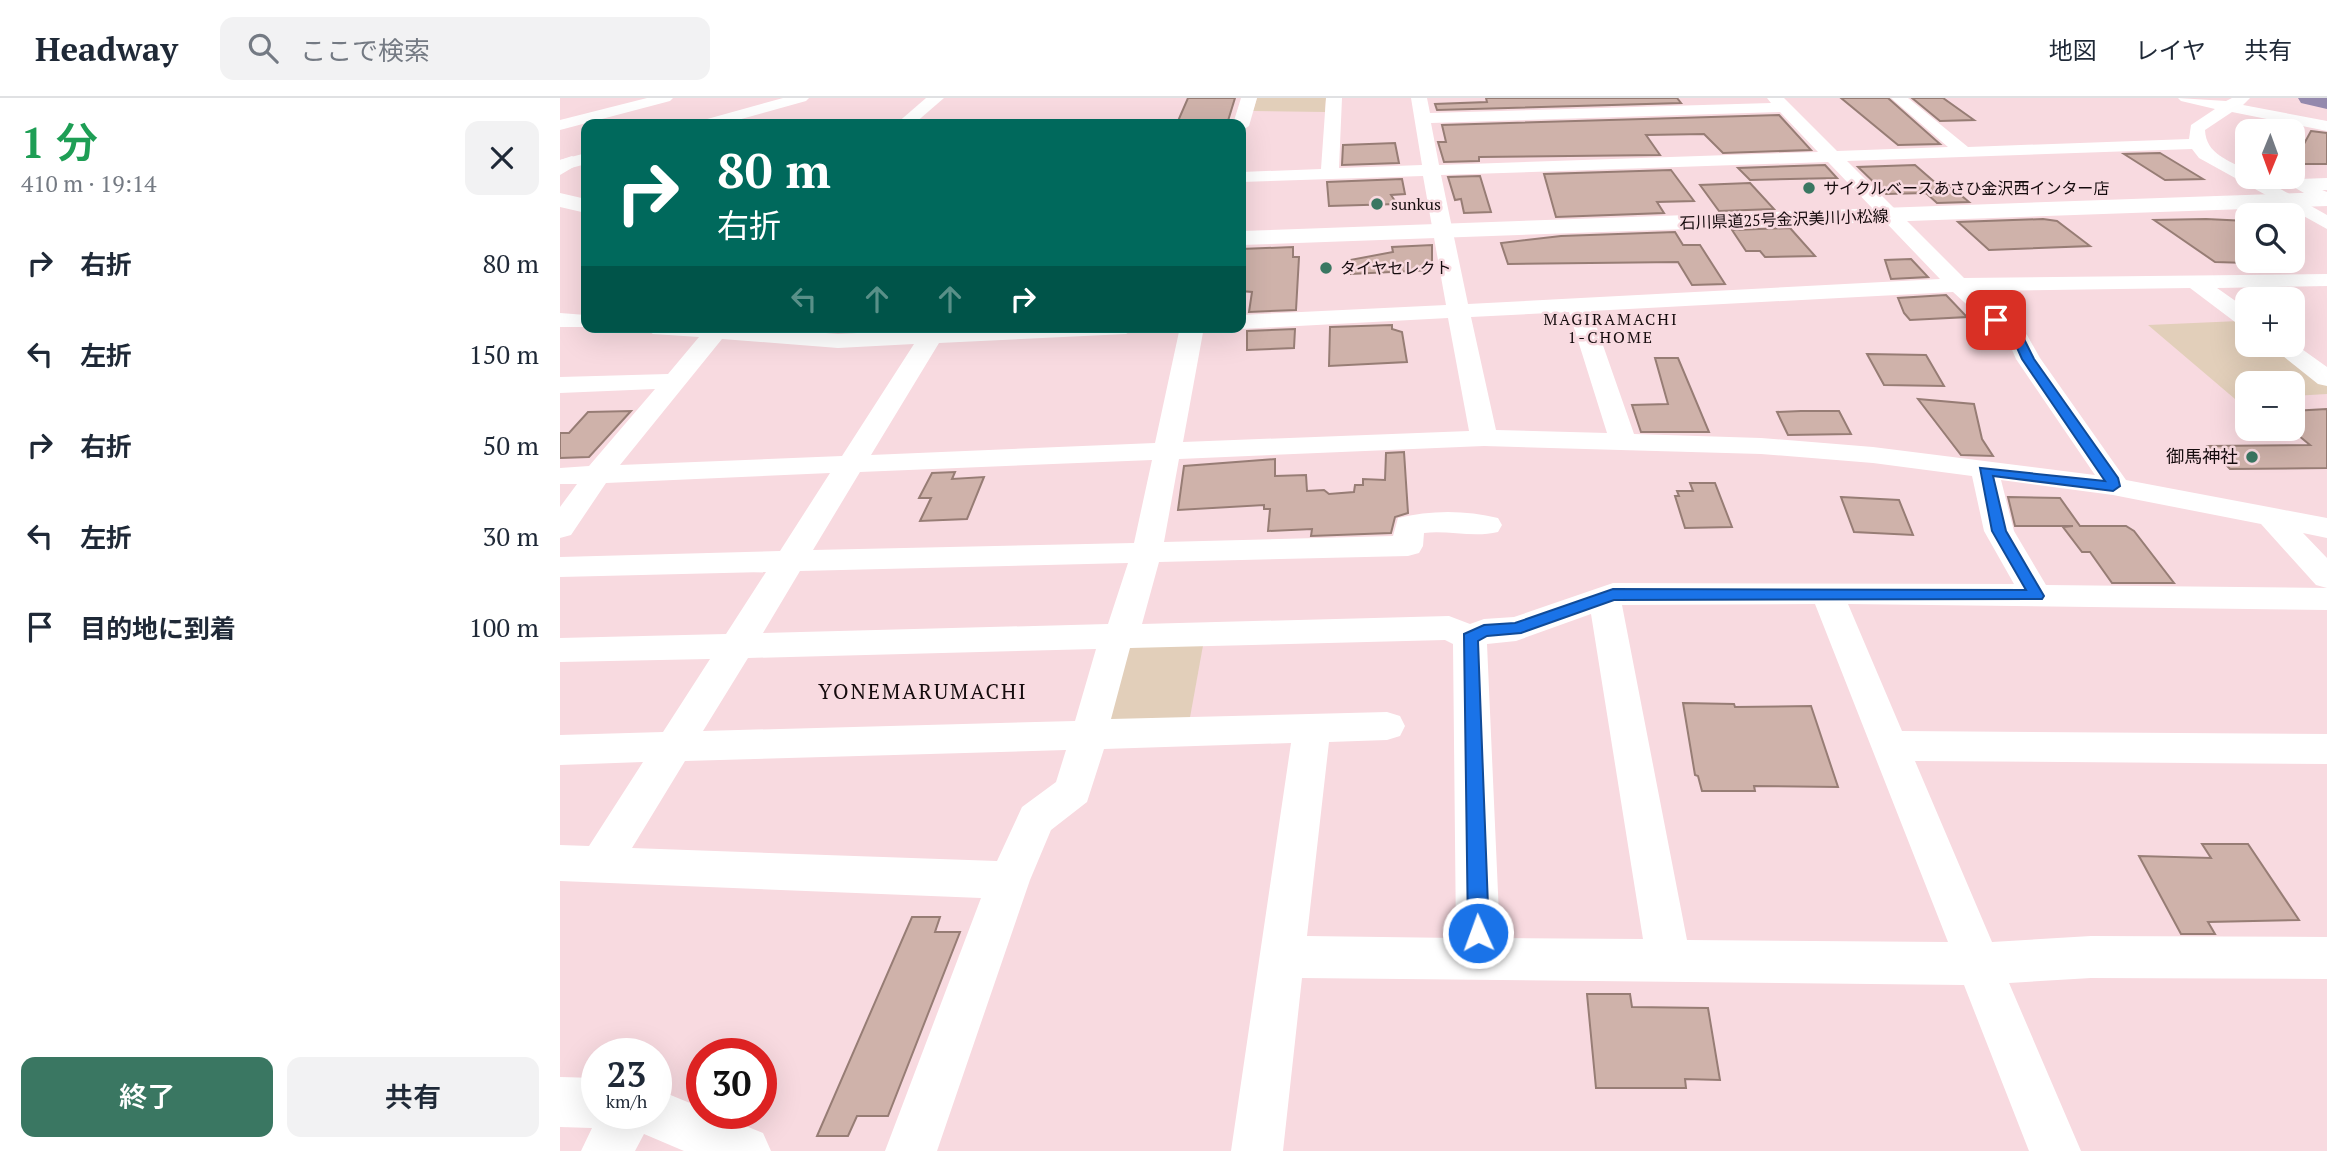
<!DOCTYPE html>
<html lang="ja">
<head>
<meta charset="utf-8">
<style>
  body { margin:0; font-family:"PT Serif","Noto Sans JP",serif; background:#f2f2f3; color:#1f2937; height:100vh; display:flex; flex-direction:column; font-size:26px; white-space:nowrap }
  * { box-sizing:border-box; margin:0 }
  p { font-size:23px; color:#747a83 }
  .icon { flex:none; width:38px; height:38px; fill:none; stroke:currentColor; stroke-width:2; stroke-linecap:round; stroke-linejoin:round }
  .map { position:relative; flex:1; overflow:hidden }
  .side { display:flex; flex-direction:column; background:#fff; width:560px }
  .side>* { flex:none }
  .top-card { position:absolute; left:21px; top:21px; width:665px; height:214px; border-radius:14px; box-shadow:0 7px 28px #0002; background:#00695c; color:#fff; overflow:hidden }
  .needle { width:46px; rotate:181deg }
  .fabs { position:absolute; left:1675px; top:21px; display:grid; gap:14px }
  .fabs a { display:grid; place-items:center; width:70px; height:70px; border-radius:14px; background:#fff; box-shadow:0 7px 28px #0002; font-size:35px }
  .speed { position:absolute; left:21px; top:940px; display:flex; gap:14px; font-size:35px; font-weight:700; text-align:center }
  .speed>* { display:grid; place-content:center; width:91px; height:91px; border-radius:50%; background:#fff; box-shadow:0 7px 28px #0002; line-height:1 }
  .speed small { font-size:18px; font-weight:400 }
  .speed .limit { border:10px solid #d22; background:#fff; color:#111 }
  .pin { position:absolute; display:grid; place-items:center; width:60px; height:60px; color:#fff; margin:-30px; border-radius:14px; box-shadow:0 4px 10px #0006 }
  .me { position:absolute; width:77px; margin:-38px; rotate:358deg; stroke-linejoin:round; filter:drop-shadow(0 0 5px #0008) }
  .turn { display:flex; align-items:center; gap:24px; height:147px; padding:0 21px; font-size:32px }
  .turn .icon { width:91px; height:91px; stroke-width:2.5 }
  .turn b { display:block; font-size:49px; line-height:60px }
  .lanes { display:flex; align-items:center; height:66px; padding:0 21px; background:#0003; justify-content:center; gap:35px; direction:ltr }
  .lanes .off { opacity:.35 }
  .round { display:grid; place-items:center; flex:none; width:74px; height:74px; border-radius:14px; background:#f2f2f3 }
  .overview { display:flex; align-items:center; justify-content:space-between; height:119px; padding:0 21px }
  h1 { font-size:42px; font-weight:600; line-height:52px; color:#1e9e55 }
  .cta { display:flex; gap:14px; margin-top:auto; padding:14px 21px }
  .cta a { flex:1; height:80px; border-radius:14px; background:#3a7762; color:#fff; font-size:28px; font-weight:600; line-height:80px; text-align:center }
  .cta a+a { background:#f2f2f3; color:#1f2937 }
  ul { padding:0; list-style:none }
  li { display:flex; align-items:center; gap:21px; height:91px; padding:0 21px }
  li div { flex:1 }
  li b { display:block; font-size:26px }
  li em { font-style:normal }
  header { display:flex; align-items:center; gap:42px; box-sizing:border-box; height:98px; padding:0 35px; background:#fff; border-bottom:2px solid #e0e1e3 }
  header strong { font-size:33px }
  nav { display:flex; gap:38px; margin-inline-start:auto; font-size:24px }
  .search { width:490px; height:63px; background:#f2f2f3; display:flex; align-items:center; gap:18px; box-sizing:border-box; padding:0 24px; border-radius:14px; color:#747a83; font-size:26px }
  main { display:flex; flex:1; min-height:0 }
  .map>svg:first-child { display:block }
  .green { fill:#e2cfba }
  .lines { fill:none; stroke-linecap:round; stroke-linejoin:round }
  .river { fill:#9489ad; fill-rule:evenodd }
  .building { fill:#cfb2aa; stroke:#977d75; stroke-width:2 }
  .minor { fill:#fff; fill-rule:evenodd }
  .major { fill:#fff; fill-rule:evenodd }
  .route { fill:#1a73e8; stroke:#114b97; stroke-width:2 }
  .poi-dot { fill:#3a7762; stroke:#f8dae0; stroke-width:2.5 }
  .labels { text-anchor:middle; stroke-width:5; stroke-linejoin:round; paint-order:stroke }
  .far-poi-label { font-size:16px; fill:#160c0e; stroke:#f8dae0; text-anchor:start }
  .far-street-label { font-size:16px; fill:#160c0e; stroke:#f8dae0 }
  .far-neighbourhood-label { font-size:16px; letter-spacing:2px; fill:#160c0e; stroke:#f8dae0 }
  .poi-label { font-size:18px; fill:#160c0e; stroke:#f8dae0; text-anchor:end }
  .quarter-label { font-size:21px; letter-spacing:2px; fill:#160c0e; stroke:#f8dae0 }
</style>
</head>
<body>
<header>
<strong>Headway</strong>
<div class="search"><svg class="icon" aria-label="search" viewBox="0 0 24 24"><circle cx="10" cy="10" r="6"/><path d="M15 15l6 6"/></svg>ここで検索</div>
<nav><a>地図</a><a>レイヤ</a><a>共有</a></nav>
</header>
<main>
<section class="side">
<div class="overview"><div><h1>1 分</h1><p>410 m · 19:14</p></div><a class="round"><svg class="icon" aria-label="close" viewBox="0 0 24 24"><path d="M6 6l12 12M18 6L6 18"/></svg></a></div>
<ul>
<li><svg class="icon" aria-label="right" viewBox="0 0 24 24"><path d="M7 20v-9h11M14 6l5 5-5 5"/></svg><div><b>右折</b></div><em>80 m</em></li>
<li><svg class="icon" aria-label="left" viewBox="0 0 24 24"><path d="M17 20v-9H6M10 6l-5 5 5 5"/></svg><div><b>左折</b></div><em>150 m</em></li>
<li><svg class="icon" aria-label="right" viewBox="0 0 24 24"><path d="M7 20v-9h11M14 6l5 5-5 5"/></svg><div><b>右折</b></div><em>50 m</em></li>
<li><svg class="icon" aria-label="left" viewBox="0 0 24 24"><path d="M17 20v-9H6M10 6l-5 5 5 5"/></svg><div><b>左折</b></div><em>30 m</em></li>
<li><svg class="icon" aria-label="arrive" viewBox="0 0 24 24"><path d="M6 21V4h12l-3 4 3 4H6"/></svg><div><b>目的地に到着</b></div><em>100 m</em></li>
</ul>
<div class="cta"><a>終了</a><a>共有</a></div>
</section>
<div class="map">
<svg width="1767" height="1053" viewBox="0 0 1767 1053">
  <rect width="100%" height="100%" fill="#f8dae0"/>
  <g class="green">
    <polygon points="697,0 766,0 765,14 693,13"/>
    <polygon points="1679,223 1687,229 1687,247 1712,247 1767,287 1767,296 1733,298 1732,285 1687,285 1687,301 1675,301 1588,227"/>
    <polygon points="644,542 629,625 546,622 565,550"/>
  </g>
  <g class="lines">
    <polygon class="river" points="1738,0 1767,0 1767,11 1741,5"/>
  </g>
  <g class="building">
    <polygon points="628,0 675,0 667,26 621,26 622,23 618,23"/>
    <polygon points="926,0 1117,0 1121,5 877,12 875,6 927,4"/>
    <polygon points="1281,0 1328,0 1380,46 1338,47"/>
    <polygon points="1352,0 1383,0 1414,22 1380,23"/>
    <polygon points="1219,17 1251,52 1163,55 1144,36 1086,37 1100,57 919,59 919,63 884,64 878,44 886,44 882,27"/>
    <polygon points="1751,33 1767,35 1767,66 1733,66"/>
    <polygon points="835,45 839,65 782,67 783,47"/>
    <polygon points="1600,55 1643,81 1605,82 1564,56"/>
    <polygon points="1265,67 1277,80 1190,82 1178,70"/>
    <polygon points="1355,67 1378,87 1389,87 1409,104 1377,105 1366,95 1326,96 1298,69"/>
    <polygon points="1111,72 1134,103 1097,104 1104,115 996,119 984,76"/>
    <polygon points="920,78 931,114 904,115 901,101 895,102 888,79"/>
    <polygon points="842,81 845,96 831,97 837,106 769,108 767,84"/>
    <polygon points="1190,85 1214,111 1159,113 1140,87"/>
    <polygon points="1483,121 1497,123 1530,148 1429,152 1398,124"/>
    <polygon points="1646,121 1687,123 1687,165 1655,164 1594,122"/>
    <polygon points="1230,130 1255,158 1205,159 1200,153 1186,153 1172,132"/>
    <polygon points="1115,134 1123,147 1140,147 1165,186 1132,187 1118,164 948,166 941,145 1001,138"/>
    <polygon points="872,147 872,172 791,176 790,162 833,154 832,149"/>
    <polygon points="733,149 733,159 739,159 736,212 689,214 692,194 681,193 681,151"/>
    <polygon points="1351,161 1368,179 1331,181 1325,162"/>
    <polygon points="1386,197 1407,219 1350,222 1344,215 1338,200"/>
    <polygon points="832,227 832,231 842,234 847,264 769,268 770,229"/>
    <polygon points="735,231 734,250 687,252 687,233"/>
    <polygon points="1307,256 1366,257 1384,288 1324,287"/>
    <polygon points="1095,260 1118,260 1149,334 1081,334 1072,307 1108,306"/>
    <polygon points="1358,301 1414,306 1422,341 1433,358 1401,357"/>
    <polygon points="1767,311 1767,370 1670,371 1648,348 1750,347 1732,332 1732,313"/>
    <polygon points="71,313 29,359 0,360 0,335 9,335 28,314"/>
    <polygon points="1241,313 1279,313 1291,336 1228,337 1217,314"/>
    <polygon points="844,354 848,415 835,419 831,435 751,438 752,431 708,433 710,411 704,411 704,407 618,412 624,368 715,361 715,378 746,377 747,393 764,392 769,396 794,394 795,387 803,387 803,381 825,382 826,355"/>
    <polygon points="395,374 392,381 424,379 407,421 360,423 371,400 359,400 372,375"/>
    <polygon points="1130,385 1155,385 1172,429 1125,430 1115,398 1119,398 1117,393 1133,393"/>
    <polygon points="1281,399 1339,402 1353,437 1294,434"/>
    <polygon points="1448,399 1500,400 1520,428 1566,428 1574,433 1614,485 1552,485 1530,454 1522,454 1503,429 1513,428 1455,428"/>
    <polygon points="1123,605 1174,606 1175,609 1251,608 1278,689 1194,688 1195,693 1142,693 1138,678 1135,677"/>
    <polygon points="1642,746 1688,746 1739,822 1648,824 1655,836 1621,836 1579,758 1651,760"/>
    <polygon points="352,819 380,819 375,834 400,834 328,1018 297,1018 288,1038 257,1038"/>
    <polygon points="1027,896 1070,896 1072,909 1148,910 1160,982 1125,981 1126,990 1036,990"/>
  </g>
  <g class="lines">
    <g class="minor">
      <polygon points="87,0 113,0 110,3 0,32 0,22"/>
      <polygon points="223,0 249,0 246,3 163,26 138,26 140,23"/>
      <polygon points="366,0 384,0 354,26 336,26"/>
      <polygon points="681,0 697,0 689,28 681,33 681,26 673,26"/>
      <path d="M766,0H782L779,70L862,67L851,0H867L870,15L1211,5L1207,0H1224L1277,53L1388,49L1331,0H1348L1408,49L1629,41L1631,27L1655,11L1621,3L1618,0L1666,3L1672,0H1690L1683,7L1767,23V33L1672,14L1645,32C1646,56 1668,62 1687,72V79H1699L1767,117V131L1639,60L1632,51L1287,63L1404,180L1767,176V188L1657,190L1687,211V229L1679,227L1630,190L1418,193L1467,237L1480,260L1566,382L1767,420V440L1743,435L1767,460V490L1756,487L1701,426L1553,397L1441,382L1454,433L1486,487L1767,490V512L1288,506L1342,633L1767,636V666L1355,663L1432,844L1531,838L1767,839V881L1531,880L1449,885L1521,1053H1469L1404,887L742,880L723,1053H671L731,645L544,651L527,704L491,732L470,782L377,1053H325L421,800L0,783V747L29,748L83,664L0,667V637L103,634L150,561L0,564V540L166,536L206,474L0,479V459L220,453L270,375L46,385L11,437L0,440V409L17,386H0V370L29,368L95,291L0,295V279L108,276L139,239L93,236L82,229H189L278,236L416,229H577L566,236L379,245L311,357L595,345L620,229H644L623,344L909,333L888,220L681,231L674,229H681V217L886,207L863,78L681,84V74L761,71ZM1220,14L1258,54L879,67L871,25ZM1268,64L1380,181L908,206L881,77ZM1393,194L1449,245L1456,261L1535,377L1313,349L1201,340L1074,336L1031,213ZM1009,214L1047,335L936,332L911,219ZM162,241L278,250L354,246L282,358L60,367ZM924,348L1201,356L1313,365L1412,378L1424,433L1454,486L1053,485L954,519L924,521L910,526L889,518L582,526L599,464L848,458L859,455L863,448L864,435C888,432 914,440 938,434L942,427L938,420C906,412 870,412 838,420L833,438L604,444L619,361ZM592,362L574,445L253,452L300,374ZM568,465L548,526L203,535L240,473ZM1255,506L1388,844L1127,842L1062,507ZM1031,516L1083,841L940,840L927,546L956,543ZM885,542L893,546L896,840L747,838L769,644L827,642L840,638L845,628L840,618L827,614L551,621L570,550ZM536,551L515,623L143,633L188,560ZM506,652L496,684L462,709L437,763L72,750L125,663Z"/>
      <polygon points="26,55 26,66 0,73 0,62"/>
      <polygon points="1767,80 1767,92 1762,92 1767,94 1767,108 1730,87 1739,81"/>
      <polygon points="0,215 26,217 26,229 33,229 0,229"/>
      <polygon points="1732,244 1767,269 1767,288 1758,286 1709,247 1732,247"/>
      <polygon points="0,979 37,980 37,1015 96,1015 96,991 142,1010 142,1015 154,1015 203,1035 211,1053 124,1053 84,1036 75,1053 21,1053 32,1030 0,1029"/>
    </g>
    <g class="major">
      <polygon points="12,58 22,64 0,77 0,62"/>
      <polygon points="1767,94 1767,108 681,147 681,133"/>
      <polygon points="0,95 26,101 26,115 0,109"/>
    </g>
  </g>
  <polygon class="route" points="1436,219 1463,239 1474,261 1558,380 1560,388 1553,393 1433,378 1446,433 1484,498 1482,501 1054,502 961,535 927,538 918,543 929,835 926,841 918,844 911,841 908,835 904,536 924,527 955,525 1053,491 1466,492 1432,433 1420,370 1545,383 1462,261 1454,243 1430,222"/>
  <g class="poi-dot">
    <circle cx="1249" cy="90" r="7"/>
    <circle cx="817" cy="106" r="7"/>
    <circle cx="766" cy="170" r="7"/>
    <circle cx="1692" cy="359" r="7"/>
  </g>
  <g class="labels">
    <g class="far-poi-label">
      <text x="1263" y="96">サイクルベースあさひ金沢西インター店</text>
      <text x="831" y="112">sunkus</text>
      <text x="780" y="176">タイヤセレクト</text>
    </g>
    <g class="far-street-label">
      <text transform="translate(1224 121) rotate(-2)" y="6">石川県道25号金沢美川小松線</text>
    </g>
    <g class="far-neighbourhood-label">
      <text x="1051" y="227">MAGIRAMACHI<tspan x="1051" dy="18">1-CHOME</tspan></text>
    </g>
    <g class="poi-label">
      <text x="1678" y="365">御馬神社</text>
    </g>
    <g class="quarter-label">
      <text x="363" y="601">YONEMARUMACHI</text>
    </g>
  </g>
</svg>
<div class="fabs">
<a><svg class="needle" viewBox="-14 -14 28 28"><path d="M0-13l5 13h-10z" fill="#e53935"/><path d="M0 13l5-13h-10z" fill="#747a83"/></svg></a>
<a><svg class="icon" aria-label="search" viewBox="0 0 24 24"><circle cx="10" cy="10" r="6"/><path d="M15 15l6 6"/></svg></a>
<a>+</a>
<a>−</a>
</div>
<div class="speed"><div>23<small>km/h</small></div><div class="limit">30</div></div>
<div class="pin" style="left:1436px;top:222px;background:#d93025"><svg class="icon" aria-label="arrive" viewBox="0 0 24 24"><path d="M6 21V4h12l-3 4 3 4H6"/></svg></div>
<svg class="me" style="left:918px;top:835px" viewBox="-20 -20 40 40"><circle r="17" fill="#1a73e8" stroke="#fff" stroke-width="3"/><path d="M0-11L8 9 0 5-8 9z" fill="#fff"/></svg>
<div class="top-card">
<div class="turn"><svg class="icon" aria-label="right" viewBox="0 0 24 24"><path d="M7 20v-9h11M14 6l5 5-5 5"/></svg><div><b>80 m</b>右折</div></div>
<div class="lanes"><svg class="icon off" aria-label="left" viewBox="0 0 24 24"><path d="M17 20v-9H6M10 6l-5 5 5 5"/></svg><svg class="icon off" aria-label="ahead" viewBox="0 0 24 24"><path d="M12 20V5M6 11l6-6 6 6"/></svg><svg class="icon off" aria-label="ahead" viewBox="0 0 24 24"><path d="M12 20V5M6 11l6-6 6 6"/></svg><svg class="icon" aria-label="right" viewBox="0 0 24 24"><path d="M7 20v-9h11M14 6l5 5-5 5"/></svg></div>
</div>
</div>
</main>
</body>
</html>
